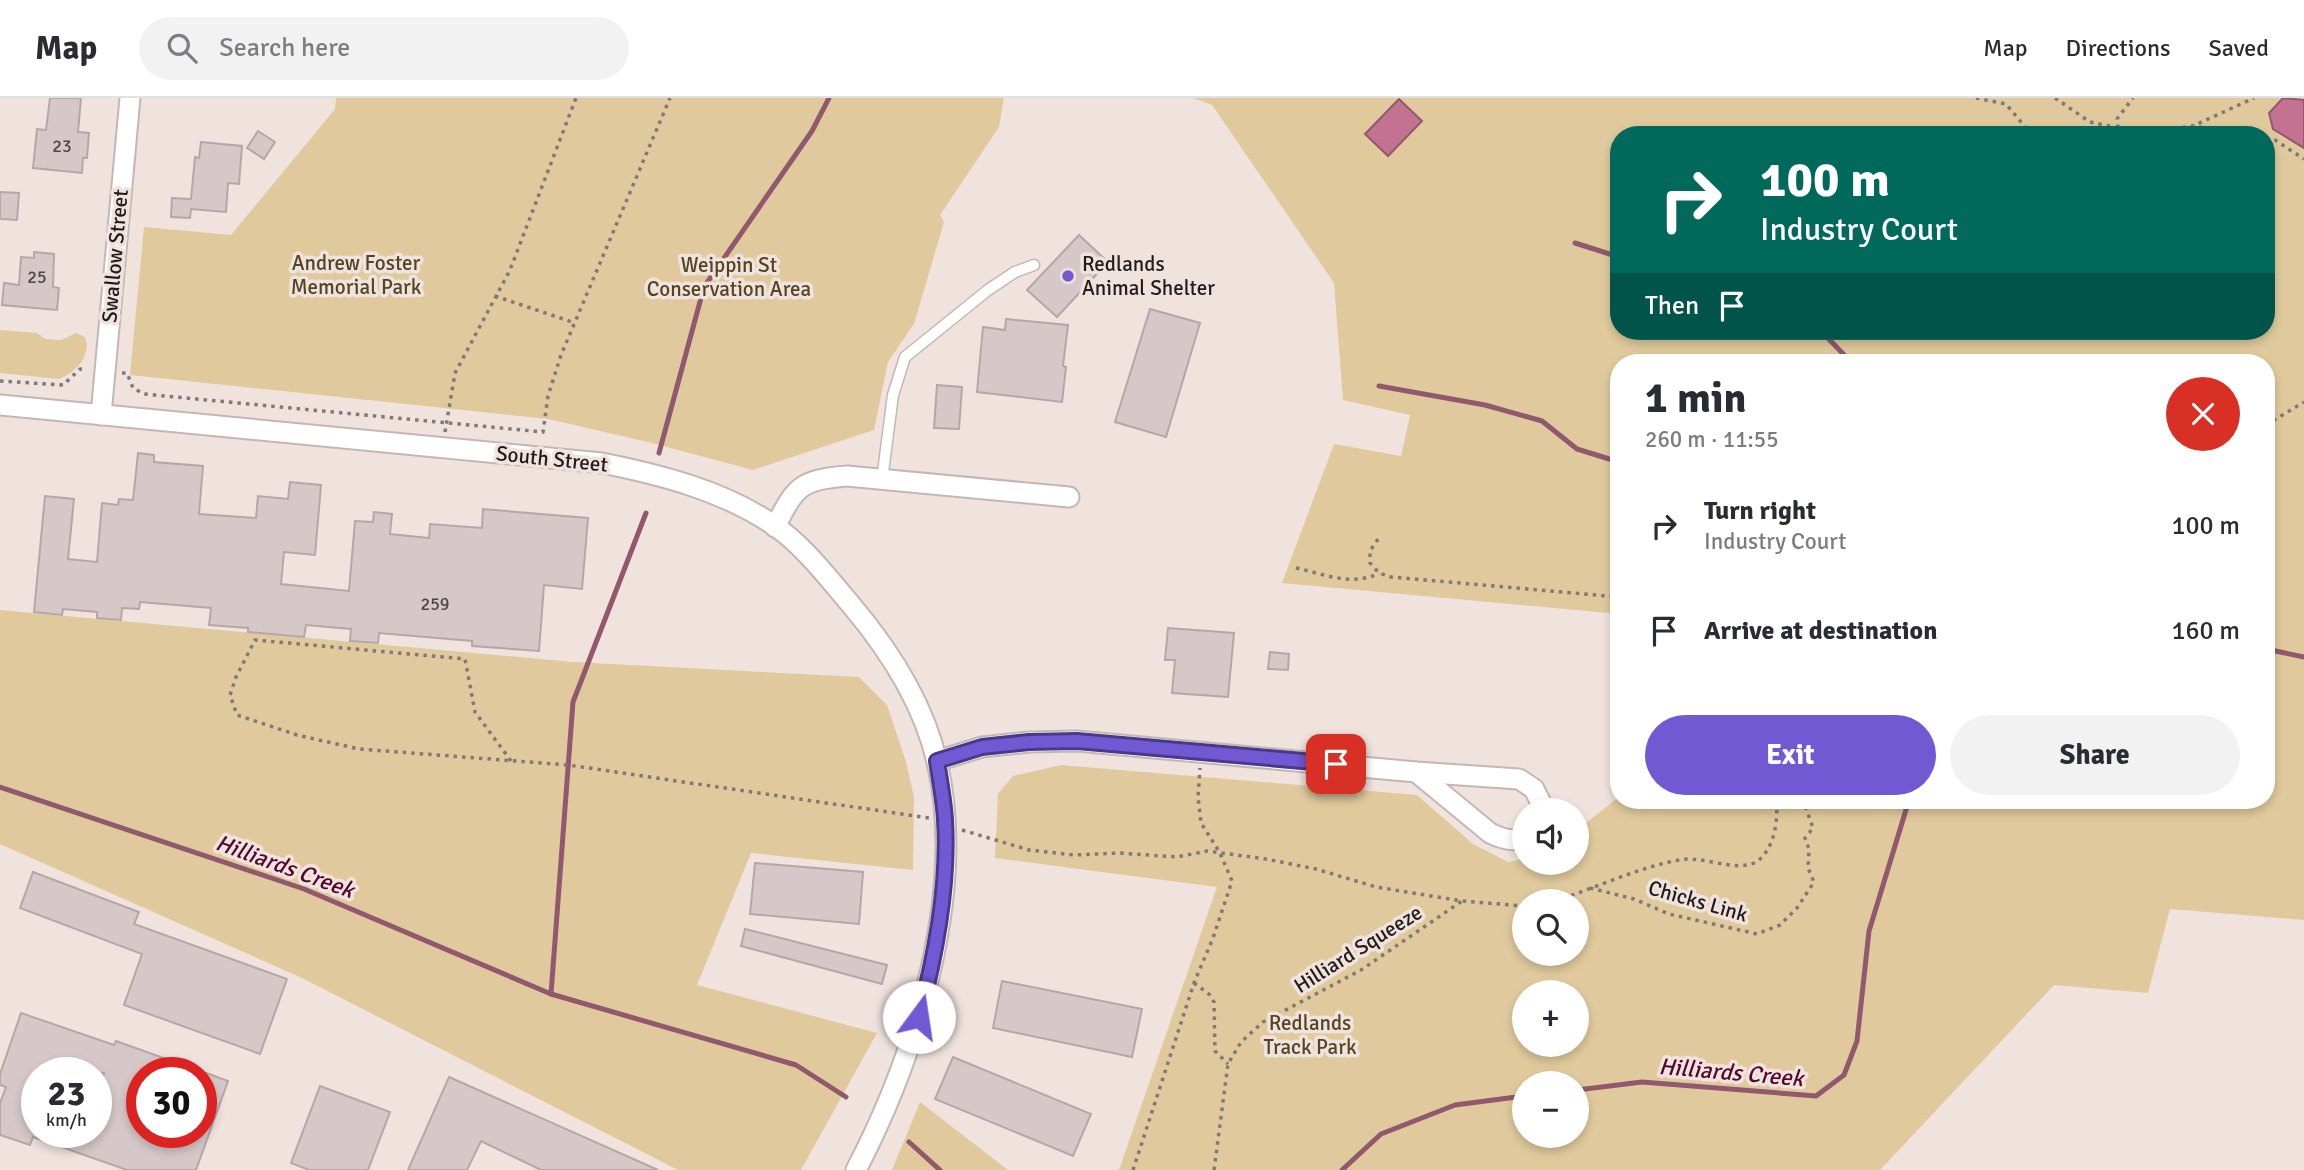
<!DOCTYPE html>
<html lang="en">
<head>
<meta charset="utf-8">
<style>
  body { margin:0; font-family:Signika,sans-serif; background:#f2f2f3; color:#2b2b33; height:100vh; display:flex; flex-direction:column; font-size:26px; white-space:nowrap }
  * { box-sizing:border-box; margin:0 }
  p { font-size:23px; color:#7c7c81 }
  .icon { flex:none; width:38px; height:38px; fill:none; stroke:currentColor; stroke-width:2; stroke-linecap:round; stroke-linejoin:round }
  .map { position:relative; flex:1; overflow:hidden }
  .drawer { position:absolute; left:1610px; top:256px; width:665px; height:455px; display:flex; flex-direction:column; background:#fff; border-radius:28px; box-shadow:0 4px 10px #0003 }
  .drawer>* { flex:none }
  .hud { position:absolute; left:1610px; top:28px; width:665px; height:214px; border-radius:28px; box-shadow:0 4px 10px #0003; background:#00695c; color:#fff; overflow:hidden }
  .tools { position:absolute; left:1512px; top:700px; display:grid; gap:14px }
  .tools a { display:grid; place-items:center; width:77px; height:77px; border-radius:50%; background:#fff; box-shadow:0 4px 10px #0003; font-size:35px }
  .speed { position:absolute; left:21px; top:959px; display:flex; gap:14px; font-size:35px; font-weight:700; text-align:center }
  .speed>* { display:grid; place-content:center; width:91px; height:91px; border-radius:50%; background:#fff; box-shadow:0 4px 10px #0003; line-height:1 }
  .speed small { font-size:18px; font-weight:400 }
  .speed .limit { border:10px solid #d22; background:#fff; color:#111 }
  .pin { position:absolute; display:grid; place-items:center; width:60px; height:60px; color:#fff; margin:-30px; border-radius:14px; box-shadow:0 4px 10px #0006 }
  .me { position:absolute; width:77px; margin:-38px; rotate:14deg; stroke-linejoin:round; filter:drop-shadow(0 0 5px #0008) }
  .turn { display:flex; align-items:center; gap:24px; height:147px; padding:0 35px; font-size:32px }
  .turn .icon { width:91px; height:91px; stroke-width:2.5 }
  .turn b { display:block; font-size:49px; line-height:60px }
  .then { display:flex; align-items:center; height:66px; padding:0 35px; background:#0003; gap:14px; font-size:26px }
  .round { display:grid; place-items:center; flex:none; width:74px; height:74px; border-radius:37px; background:#f2f2f3 }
  .headline { display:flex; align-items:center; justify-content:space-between; height:119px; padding:0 35px }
  h1 { font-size:42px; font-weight:700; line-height:52px }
  .cta { display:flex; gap:14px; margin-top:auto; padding:14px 35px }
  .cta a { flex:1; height:80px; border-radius:42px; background:#7159d3; color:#fff; font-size:28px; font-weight:700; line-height:80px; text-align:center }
  .cta a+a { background:#f2f2f3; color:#2b2b33 }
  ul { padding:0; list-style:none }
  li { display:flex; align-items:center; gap:21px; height:105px; padding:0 35px }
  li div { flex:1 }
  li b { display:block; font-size:26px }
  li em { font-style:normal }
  header { display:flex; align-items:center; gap:42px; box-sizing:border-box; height:98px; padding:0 35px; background:#fff; border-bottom:2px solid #e1e1e2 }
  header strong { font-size:33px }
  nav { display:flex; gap:38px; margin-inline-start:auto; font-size:24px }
  .search { width:490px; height:63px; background:#f2f2f3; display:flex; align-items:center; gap:18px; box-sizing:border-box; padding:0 24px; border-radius:38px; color:#7c7c81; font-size:26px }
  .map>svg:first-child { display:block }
  .green { fill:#e0ca9d; fill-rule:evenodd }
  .water { fill:#c37292; stroke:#92586e; stroke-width:2 }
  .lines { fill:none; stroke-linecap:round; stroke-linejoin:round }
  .stream { stroke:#92586e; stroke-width:5 }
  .building { fill:#d6c8c8; stroke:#b5a7a7; stroke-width:2; fill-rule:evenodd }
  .service-casing { stroke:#c4b7b3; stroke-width:13 }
  .minor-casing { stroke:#c4b7b3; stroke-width:23 }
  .path { stroke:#817975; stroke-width:3.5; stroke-dasharray:3.5 5; stroke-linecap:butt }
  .service { stroke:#fff; stroke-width:10 }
  .minor { stroke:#fff; stroke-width:19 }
  .route-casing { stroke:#493a89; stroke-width:18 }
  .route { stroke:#7159d3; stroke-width:12 }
  .poi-dot { fill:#7159d3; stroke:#f0e3de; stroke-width:2.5 }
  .labels { text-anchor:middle; stroke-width:7; stroke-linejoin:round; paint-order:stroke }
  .number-label { font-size:18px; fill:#4e4746 }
  .street-label { font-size:21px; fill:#201c1a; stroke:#f0e3de }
  .park-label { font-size:21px; fill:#544421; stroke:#f0e3de }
  .poi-label { font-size:21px; fill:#201c1a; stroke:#f0e3de; text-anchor:start }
  .water-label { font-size:23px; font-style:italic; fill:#51072e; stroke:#f0e3de }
</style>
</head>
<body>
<header>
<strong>Map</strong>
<div class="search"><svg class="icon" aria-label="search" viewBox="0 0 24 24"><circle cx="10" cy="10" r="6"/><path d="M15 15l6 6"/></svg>Search here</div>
<nav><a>Map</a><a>Directions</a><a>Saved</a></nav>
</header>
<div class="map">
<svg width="2304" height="1072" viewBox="0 0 2304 1072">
  <rect width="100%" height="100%" fill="#f0e3de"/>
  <g class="green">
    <polygon points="336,0 1004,0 999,29 940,117 944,124 914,226 888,264 874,332 753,372 648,344 548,321 130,277 144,129 231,137 335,11"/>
    <path d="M1193,0H2304V822L2170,811L2148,895L2054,887L1880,1072H1119L1217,789L995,760L998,696L1013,678L1061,667L1417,697L1473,746L1508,764L1524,761V765H1577V732L1619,699V702H2266V264H1619V516L1282,485L1334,346L1401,358L1410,317L1343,302L1334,185L1212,7ZM1619,37H2266V233H1619ZM1524,803H1577V856H1524ZM1524,894H1577V947H1524ZM1524,985H1577V1038H1524Z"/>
    <path d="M0,232L37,235L45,241L61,242L76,235L85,239C92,258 76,274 59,281L0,275Z"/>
    <polygon points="0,512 574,564 859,579 887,607 906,664 914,699 913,772 751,755 697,887 877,935 801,1072 678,1072 302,880 0,746"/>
    <polygon points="920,1004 1008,1072 892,1072"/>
  </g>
  <g class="water">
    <polygon points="2283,0 2304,2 2304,50 2273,31 2269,15"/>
    <polygon points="1399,1 1422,23 1388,58 1365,36"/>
  </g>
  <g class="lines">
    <g class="stream">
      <polyline points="1575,145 1619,159"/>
      <polyline points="1821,233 1851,264"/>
      <polyline points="1379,288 1485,307 1542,323 1577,351 1619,364"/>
      <polyline points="659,355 704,189 812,33 829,0"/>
      <polyline points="2266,551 2304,559"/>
      <polyline points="0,689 304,791 551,896 796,967 846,999"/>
      <polyline points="551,896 573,604 646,415"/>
      <polyline points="1577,992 1642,984 1816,998 1844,977 1857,943 1869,833 1909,702"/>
      <polyline points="909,1044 940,1072"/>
      <polyline points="1342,1072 1381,1036 1455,1007 1524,998"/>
    </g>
  </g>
  <g class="building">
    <polygon points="50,0 81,0 78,34 89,35 87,60 83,60 82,75 33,70 37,31 46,32"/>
    <polygon points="258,33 275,44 264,61 247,50"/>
    <polygon points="201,44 242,48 239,86 228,85 226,114 191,111 190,120 171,119 172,100 191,101 195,59 199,60"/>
    <polygon points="0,94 19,95 17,122 0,121"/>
    <polygon points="1079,137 1108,164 1057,219 1027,192"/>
    <polygon points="34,154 54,156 53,189 59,190 57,212 2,207 4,185 19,187 21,159 34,160"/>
    <polygon points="1150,211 1200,225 1166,339 1115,324"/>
    <polygon points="1006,221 1068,227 1063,268 1066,269 1062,304 977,294 983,229 1005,232"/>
    <polygon points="937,287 962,289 959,331 934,330"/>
    <polygon points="138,355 154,357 154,364 203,368 199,416 256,420 258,398 288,401 290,384 321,387 315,457 284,454 281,486 349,493 355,423 373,424 374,414 392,416 390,436 429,440 430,426 482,430 483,411 588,420 582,491 544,487 539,553 472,548 472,543 379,535 378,545 350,543 351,531 306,527 304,539 248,534 248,530 209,527 211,510 140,504 139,511 122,510 121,522 97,520 97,514 63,511 62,517 34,514 45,398 74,401 68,461 97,464 102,405 118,407 119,401 133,402"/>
    <polygon points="1168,530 1234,535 1228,599 1172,595 1175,562 1165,562"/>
    <polygon points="1270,554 1289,556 1288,572 1268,571"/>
    <polygon points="755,765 863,774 859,826 750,816"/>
    <polygon points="33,774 139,814 134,826 287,881 260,956 124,907 142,856 20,810"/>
    <polygon points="745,831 887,867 882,886 741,848"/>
    <polygon points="1002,883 1142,911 1132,959 993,930"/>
    <path d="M21,915L114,947L116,943L200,973V975H142V1034H201V973L228,983L196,1072H127L33,1039L30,1047L0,1037V1005L6,989L0,987V976ZM37,975H104L96,997V1034H37Z"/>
    <polygon points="953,959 1091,1016 1073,1058 935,1001"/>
    <polygon points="449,979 658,1072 541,1072 481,1043 467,1072 408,1072"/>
    <polygon points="320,988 390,1014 368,1072 309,1072 291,1065"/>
  </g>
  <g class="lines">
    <g class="service-casing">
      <polyline id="service" points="882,382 893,297 905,259 988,192 1015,174 1034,167"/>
    </g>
    <g class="minor-casing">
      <g id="minor">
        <path d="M0,307L602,365C662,377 724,393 775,428C805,449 828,480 852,508C889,552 924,607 937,664C967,794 916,957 856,1072"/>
        <polyline points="101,317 130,0"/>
        <path d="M775,429C796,388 800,382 847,378L1069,399"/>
        <polyline points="937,663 982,649 1029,644 1077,643 1416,674 1519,681 1534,691 1541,705 1540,712"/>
        <path d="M1416,674L1490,735C1500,740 1514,745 1524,739"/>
      </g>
    </g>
    <g class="path">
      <polyline points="1976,0 2006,6 2032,37"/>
      <polyline points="2055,0 2090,24 2118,30 2151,34 2193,28 2254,37"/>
      <polyline points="2118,30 2117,21 2133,0"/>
      <polyline points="2187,37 2193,28 2254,0"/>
      <polyline points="2266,40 2275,42 2304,61"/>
      <polyline points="495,198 575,225"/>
      <polyline points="122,275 127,275 133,290 144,296 543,334 548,298 561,257 670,0"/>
      <polyline points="0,283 63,287 80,271 87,272"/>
      <polyline points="2266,327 2304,304"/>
      <polyline points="445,334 455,275 510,172 576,0"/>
      <polyline points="1378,441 1370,453 1370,465 1379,475 1391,479 1619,499"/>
      <path d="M1296,470C1324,476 1353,489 1379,475"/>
      <polyline points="511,663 475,614 465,561 255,542 236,579 230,597 237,617 297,637 359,651 568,667 929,720"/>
      <polyline points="962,732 1029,752 1074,757 1119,755 1177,759 1207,753 1266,761 1316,771 1376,789 1462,803 1524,808"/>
      <polyline points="1590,790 1634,801 1669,816 1757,836 1780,827 1797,810 1814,784 1808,770 1809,751 1805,740 1813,730 1803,702"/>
      <path d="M1555,803C1596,790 1636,770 1679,762C1702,757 1733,774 1754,765C1774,755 1779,721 1776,702"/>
      <polyline points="1194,885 1210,897 1214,904 1215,953 1228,966"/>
      <polyline points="1133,1072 1194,885 1213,840 1232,783 1220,755 1201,725 1198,699 1200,670"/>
      <polyline points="1214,1072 1228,966 1241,944 1263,924 1361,872 1462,803"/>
    </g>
    <use href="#service" class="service"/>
    <use href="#minor" class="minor"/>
  </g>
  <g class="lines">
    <g class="route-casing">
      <path id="route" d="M919,919C936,856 949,788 945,722C944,703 940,683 937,663L982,649L1029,644L1077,643L1336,666"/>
    </g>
    <use href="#route" class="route"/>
  </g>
  <circle class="poi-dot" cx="1068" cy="178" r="7"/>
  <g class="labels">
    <g class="number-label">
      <text x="62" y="54">23</text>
      <text x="37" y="185">25</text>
      <text x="435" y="512">259</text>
    </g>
    <g class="street-label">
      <text transform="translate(115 158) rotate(-85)" y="7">Swallow Street</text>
      <text transform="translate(552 361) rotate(6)" y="7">South Street</text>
      <text transform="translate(1698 803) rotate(16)" y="7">Chicks Link</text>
      <text transform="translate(1358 851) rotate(-32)" y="7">Hilliard Squeeze</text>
    </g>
    <g class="park-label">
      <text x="356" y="172">Andrew Foster<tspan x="356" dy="24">Memorial Park</tspan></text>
      <text x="729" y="174">Weippin St<tspan x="729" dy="24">Conservation Area</tspan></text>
      <text x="1310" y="932">Redlands<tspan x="1310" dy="24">Track Park</tspan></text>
    </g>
    <g class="poi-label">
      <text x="1082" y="173">Redlands<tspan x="1082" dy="24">Animal Shelter</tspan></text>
    </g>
    <g class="water-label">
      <text transform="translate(285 768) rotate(20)" y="8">Hilliards Creek</text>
      <text transform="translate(1731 974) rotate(5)" y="8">Hilliards Creek</text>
    </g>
  </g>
</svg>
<div class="tools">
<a><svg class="icon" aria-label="sound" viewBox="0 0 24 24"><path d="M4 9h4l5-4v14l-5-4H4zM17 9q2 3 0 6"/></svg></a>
<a><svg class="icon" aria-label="search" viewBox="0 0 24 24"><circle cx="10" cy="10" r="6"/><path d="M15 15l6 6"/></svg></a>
<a>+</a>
<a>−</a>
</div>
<div class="speed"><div>23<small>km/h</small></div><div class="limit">30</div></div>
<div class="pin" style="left:1336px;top:666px;background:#d93025"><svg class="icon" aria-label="arrive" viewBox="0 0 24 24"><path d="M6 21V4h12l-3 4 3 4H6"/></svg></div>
<svg class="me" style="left:919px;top:919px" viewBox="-20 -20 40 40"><circle r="19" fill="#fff"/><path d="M0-13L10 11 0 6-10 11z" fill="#7159d3"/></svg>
<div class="hud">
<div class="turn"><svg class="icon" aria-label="right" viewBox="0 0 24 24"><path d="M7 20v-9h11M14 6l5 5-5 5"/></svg><div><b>100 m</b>Industry Court</div></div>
<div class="then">Then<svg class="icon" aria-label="arrive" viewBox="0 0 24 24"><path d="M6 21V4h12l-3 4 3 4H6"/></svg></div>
</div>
<section class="drawer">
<div class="headline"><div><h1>1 min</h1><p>260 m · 11:55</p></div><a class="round" style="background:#d93025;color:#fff"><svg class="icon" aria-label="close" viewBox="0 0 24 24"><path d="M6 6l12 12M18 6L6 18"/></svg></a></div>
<ul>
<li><svg class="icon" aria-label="right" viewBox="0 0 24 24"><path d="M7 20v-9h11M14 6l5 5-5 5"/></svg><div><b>Turn right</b><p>Industry Court</p></div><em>100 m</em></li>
<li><svg class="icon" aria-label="arrive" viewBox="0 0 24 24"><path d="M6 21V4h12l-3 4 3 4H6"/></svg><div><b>Arrive at destination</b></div><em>160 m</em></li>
</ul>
<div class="cta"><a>Exit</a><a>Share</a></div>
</section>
</div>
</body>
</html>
